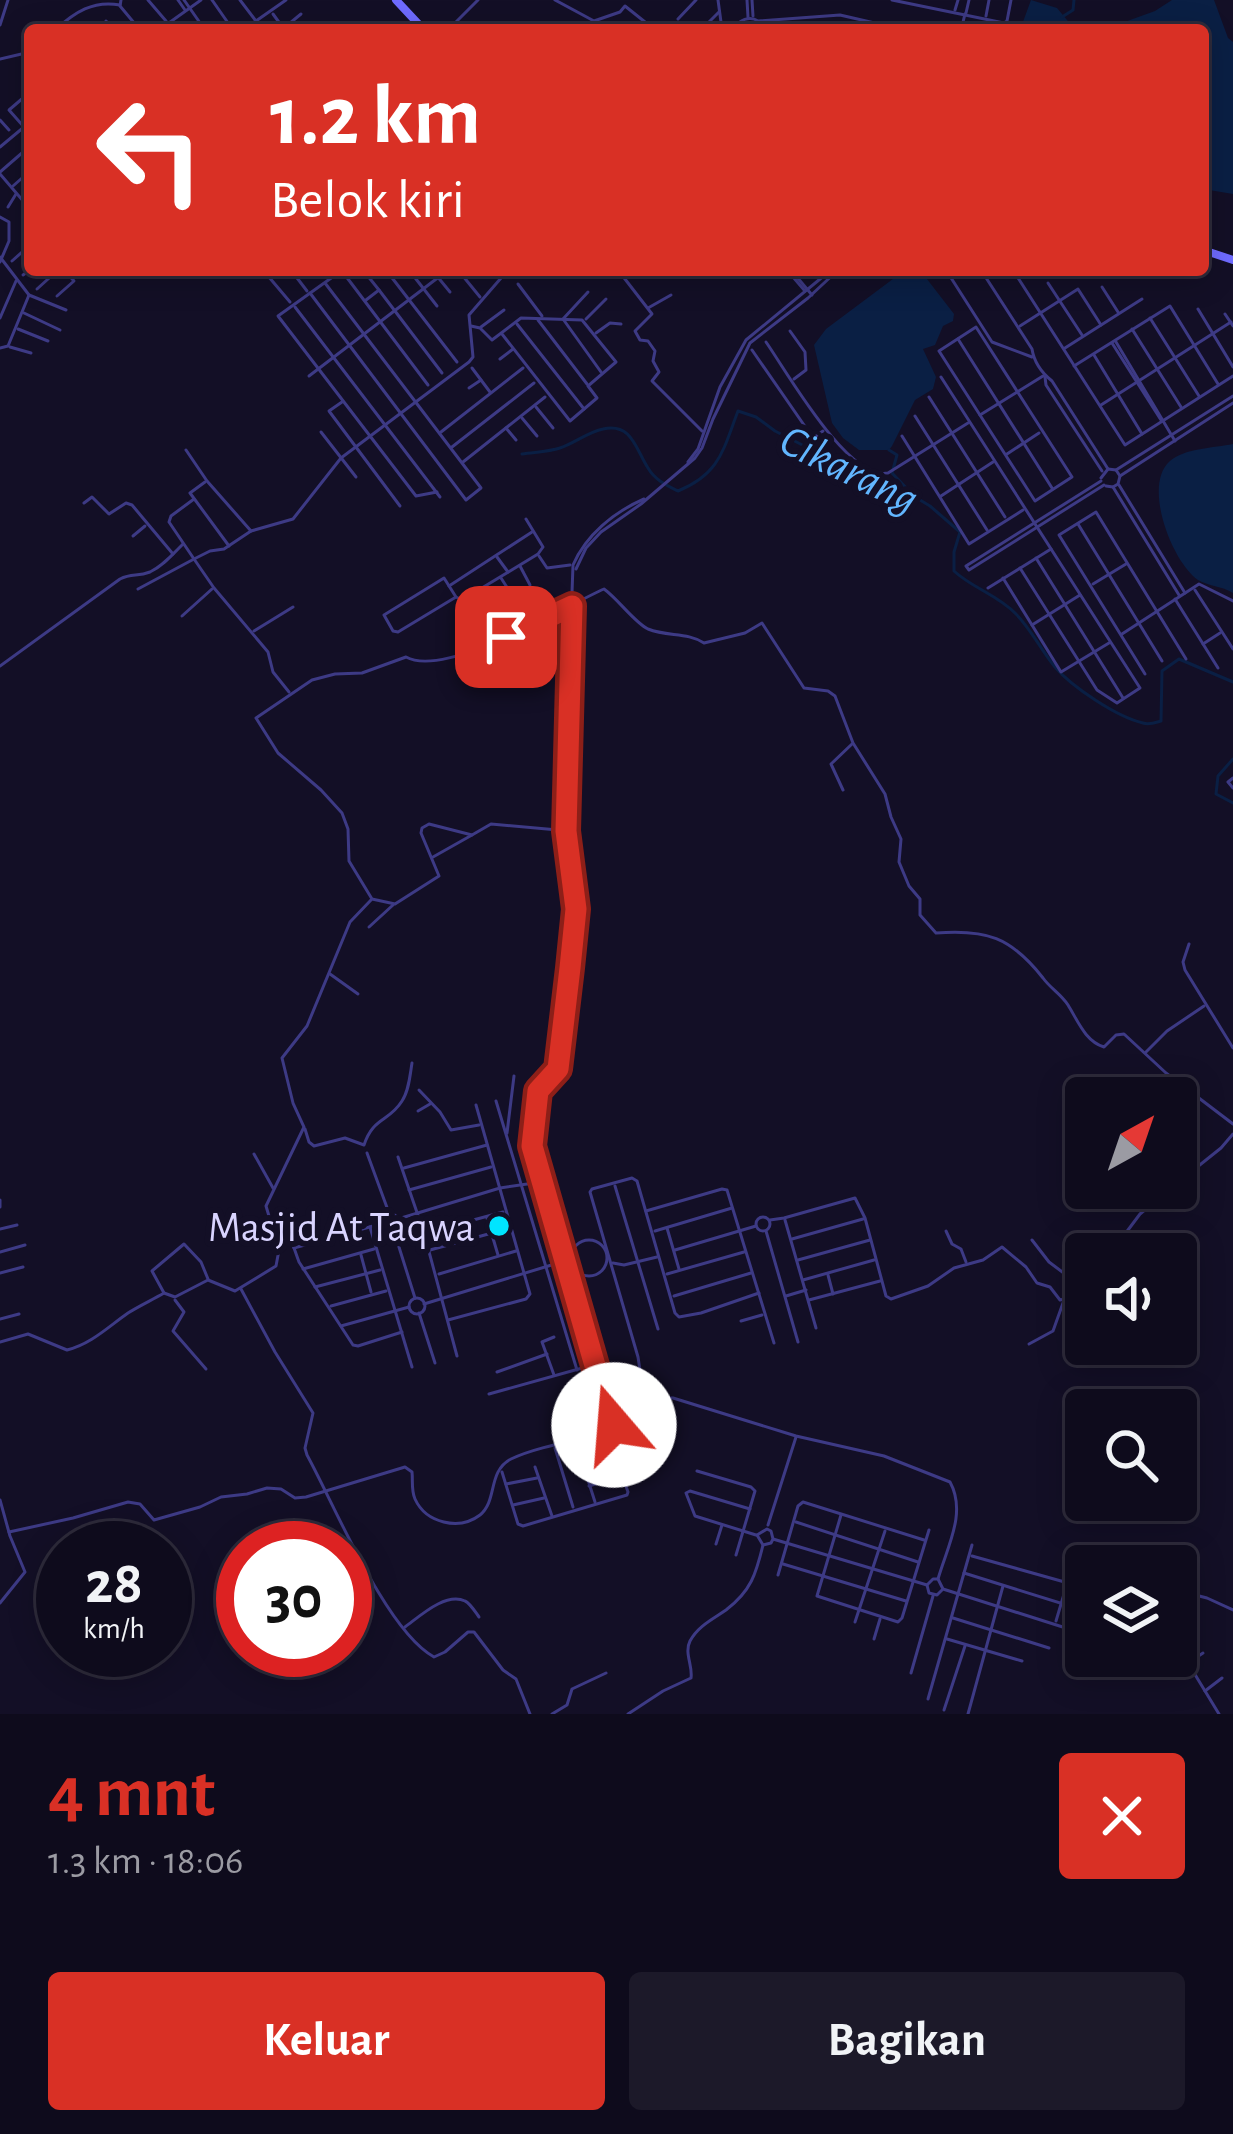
<!DOCTYPE html>
<html lang="id">
<head>
<meta charset="utf-8">
<style>
  body { margin:0; font-family:"Alegreya Sans",sans-serif; background:#1c1929; color:#f1f3f6; height:100vh; display:flex; flex-direction:column; font-size:45px; white-space:nowrap }
  * { box-sizing:border-box; margin:0 }
  p { font-size:39px; color:#9b9ba3 }
  .icon { flex:none; width:66px; height:66px; fill:none; stroke:currentColor; stroke-width:2; stroke-linecap:round; stroke-linejoin:round }
  .map { position:relative; height:1714px; overflow:hidden }
  .side { display:flex; flex-direction:column; background:#0e0b1c; flex:1 }
  .side>* { flex:none }
  .top-card { position:absolute; left:24px; top:24px; width:1185px; height:252px; border-radius:12px; box-shadow:0 6px 30px #0003,0 0 0 3px #2e2b3b; background:#d93025; color:#fff; overflow:hidden }
  .needle { width:78px; rotate:40deg }
  .controls { position:absolute; left:1065px; top:1077px; display:grid; gap:24px }
  .controls a { display:grid; place-items:center; width:132px; height:132px; border-radius:12px; background:#0e0b1c; box-shadow:0 6px 30px #0003,0 0 0 3px #2e2b3b; font-size:60px }
  .speed { position:absolute; left:36px; top:1521px; display:flex; gap:24px; font-size:60px; font-weight:700; text-align:center }
  .speed>* { display:grid; place-content:center; width:156px; height:156px; border-radius:50%; background:#0e0b1c; box-shadow:0 6px 30px #0003,0 0 0 3px #2e2b3b; line-height:1 }
  .speed small { font-size:30px; font-weight:400 }
  .speed .limit { border:18px solid #d22; background:#fff; color:#111 }
  .pin { position:absolute; display:grid; place-items:center; width:102px; height:102px; color:#fff; margin:-51px; border-radius:24px; box-shadow:0 6px 18px #0006 }
  .me { position:absolute; width:132px; margin:-66px; rotate:342deg; stroke-linejoin:round; filter:drop-shadow(0 0 9px #0008) }
  .turn { display:flex; align-items:center; gap:42px; height:252px; padding:0 48px; font-size:54px }
  .turn .icon { width:156px; height:156px; stroke-width:2.5 }
  .turn b { display:block; font-size:84px; line-height:102px }
  .round { display:grid; place-items:center; flex:none; width:126px; height:126px; border-radius:12px; background:#1c1929 }
  .overview { display:flex; align-items:center; justify-content:space-between; height:204px; padding:0 48px }
  h1 { font-size:72px; font-weight:700; line-height:90px; color:#d93025 }
  .primary-button { display:flex; gap:24px; margin-top:auto; padding:24px 48px }
  .primary-button a { flex:1; height:138px; border-radius:12px; background:#d93025; color:#fff; font-size:48px; font-weight:700; line-height:138px; text-align:center }
  .primary-button a+a { background:#1c1929; color:#f1f3f6 }
  .map>svg:first-child { display:block }
  .water { fill:#0a1f44 }
  .lines { fill:none; stroke-linecap:round; stroke-linejoin:round }
  .stream { stroke:#0a1f44; stroke-width:3 }
  .street { stroke:#3d3a85; stroke-width:3 }
  .secondary { stroke:#6f6bff; stroke-width:8 }
  .route-casing { stroke:#8d1f18; stroke-width:30 }
  .route { stroke:#d93025; stroke-width:21 }
  .poi-dot { fill:#00e5ff; stroke:#130f26; stroke-width:4.5 }
  .labels { text-anchor:middle; stroke-width:12; stroke-linejoin:round; paint-order:stroke }
  .poi-label { font-size:42px; fill:#d9d4ff; stroke:#130f26; text-anchor:end }
  .water-label { font-size:45px; font-style:italic; fill:#62b6ff; stroke:#130f26 }
</style>
</head>
<body>
<div class="map">
<svg width="1233" height="1714" viewBox="0 0 1233 1714">
  <rect width="100%" height="100%" fill="#130f26"/>
  <g class="water">
    <polygon points="1031,0 1057,8 1072,26 1119,24 1155,11 1172,0 1214,0 1228,38 1233,42 1233,194 1209,190 1203,185 1203,30 1020,30"/>
    <polygon points="905,270 920,270 954,314 953,321 943,326 935,345 923,349 936,377 933,389 915,400 892,446 889,450 859,450 843,438 832,423 814,345 826,329"/>
    <path d="M1233,444V593C1222,586 1208,586 1198,580C1172,562 1142,485 1170,461C1185,448 1214,448 1233,444Z"/>
  </g>
  <g class="lines">
    <g class="stream">
      <polyline points="1062,17 1073,10 1074,0"/>
      <polyline points="889,450 897,455 892,473 912,494"/>
      <path d="M522,454C534,452 548,452 560,448C575,443 588,432 603,429C632,422 636,450 648,468C655,480 666,485 678,491C720,474 723,450 738,411L756,417L775,431L820,454L845,473L872,484L910,494L930,506L960,532L954,552V571C972,588 998,595 1016,614C1031,629 1041,650 1055,667C1072,687 1117,717 1143,723C1149,725 1154,723 1161,721L1162,671L1179,659L1233,682"/>
      <polyline points="1233,759 1218,776 1216,794 1233,803"/>
    </g>
    <g class="street">
      <polyline points="121,0 120,6 140,30"/>
      <polyline points="148,0 166,21"/>
      <polyline points="178,0 185,10"/>
      <polyline points="184,0 205,30"/>
      <polyline points="212,0 233,30"/>
      <polyline points="240,0 256,21"/>
      <polyline points="555,0 594,21 620,12 625,6 655,30"/>
      <polyline points="718,0 721,22"/>
      <polyline points="747,0 748,17"/>
      <polyline points="752,0 753,16"/>
      <polyline points="892,0 1004,23 1007,21 1011,0"/>
      <polyline points="955,10 958,0"/>
      <polyline points="719,12 706,25 736,24"/>
      <polyline points="966,13 969,0"/>
      <polyline points="273,14 281,25 274,30"/>
      <polyline points="986,16 989,0"/>
      <polyline points="678,19 696,0"/>
      <polyline points="106,21 113,30"/>
      <polyline points="0,25 8,0"/>
      <polyline points="284,28 301,14"/>
      <polyline points="759,28 842,23 868,28"/>
      <path d="M55,30C75,12 93,0 120,5"/>
      <polyline points="159,30 201,0"/>
      <polyline points="243,30 286,0"/>
      <polyline points="310,30 313,28"/>
      <polyline points="448,30 478,0"/>
      <path d="M739,30L738,24C743,18 752,17 758,21L840,15L905,30"/>
      <polyline points="961,30 965,14"/>
      <polyline points="0,59 30,52"/>
      <polyline points="0,120 9,130"/>
      <polyline points="24,127 9,110 23,98 30,106"/>
      <polyline points="0,147 30,122"/>
      <polyline points="0,172 30,146"/>
      <polyline points="0,174 30,209"/>
      <polyline points="13,186 30,171"/>
      <polyline points="8,207 16,194"/>
      <polyline points="0,217 9,222 9,241 0,262"/>
      <polyline points="23,227 30,221"/>
      <polyline points="0,257 29,295 66,310"/>
      <polyline points="12,261 30,245"/>
      <polyline points="263,270 290,302"/>
      <polyline points="291,270 307,291"/>
      <polyline points="363,270 379,290 366,300"/>
      <polyline points="386,270 457,362"/>
      <polyline points="409,270 437,306"/>
      <polyline points="432,270 450,292"/>
      <polyline points="458,270 480,297"/>
      <polyline points="618,270 652,314 635,331 640,340 648,341 655,351 653,361 659,372 652,381 702,431"/>
      <polyline points="787,270 805,291"/>
      <polyline points="791,270 812,295"/>
      <polyline points="946,270 992,342 1032,357"/>
      <path d="M981,270L1032,349C1034,362 1042,373 1052,381L1108,469"/>
      <polyline points="1013,270 1125,445 1233,376"/>
      <polyline points="341,271 278,316 416,496 437,492"/>
      <polyline points="342,271 428,385"/>
      <polyline points="23,275 30,270"/>
      <polyline points="1048,283 1082,335"/>
      <polyline points="518,284 542,316"/>
      <polyline points="1102,287 1118,312"/>
      <polyline points="37,289 58,270"/>
      <polyline points="379,290 442,373"/>
      <polyline points="588,292 563,319 601,372"/>
      <polyline points="310,293 466,500 481,488 325,283"/>
      <polyline points="57,296 74,281 64,270"/>
      <polyline points="295,307 440,497"/>
      <polyline points="648,308 671,295"/>
      <polyline points="1198,309 1233,367"/>
      <polyline points="24,313 60,330"/>
      <polyline points="1225,314 1233,326"/>
      <polyline points="0,318 16,281"/>
      <polyline points="1150,318 1199,396"/>
      <polyline points="586,319 606,299"/>
      <polyline points="538,320 587,384"/>
      <polyline points="517,324 584,409"/>
      <polyline points="471,326 480,328 492,340 521,318 582,320 616,362 588,386 597,398 570,421 502,334"/>
      <polyline points="1020,326 1078,289 1101,325"/>
      <polyline points="481,327 504,310"/>
      <polygon points="976,327 1072,477 1035,501 939,351"/>
      <polyline points="18,329 48,341"/>
      <polyline points="1132,329 1181,407"/>
      <polyline points="790,331 805,352 806,370 794,379"/>
      <polyline points="596,333 610,323 621,324"/>
      <polyline points="958,339 1052,488"/>
      <path d="M766,342C787,372 849,482 888,473L968,423"/>
      <polyline points="1116,342 1175,441"/>
      <polyline points="1112,343 1161,420"/>
      <polyline points="10,347 31,353"/>
      <polyline points="0,348 8,346 29,295"/>
      <polyline points="1065,348 1142,299"/>
      <polyline points="752,350 813,438 823,431"/>
      <polyline points="1094,355 1142,434"/>
      <polyline points="500,359 513,349"/>
      <polyline points="1074,366 1170,306 1218,384"/>
      <polyline points="472,368 490,392"/>
      <polyline points="309,376 448,270"/>
      <polyline points="941,377 1140,688 1117,703 1097,690 1020,568"/>
      <polyline points="1045,377 1046,385 1102,471"/>
      <polyline points="469,388 481,380"/>
      <polyline points="929,397 1005,517"/>
      <polyline points="342,402 329,411 400,506"/>
      <polyline points="1101,405 1231,322"/>
      <polyline points="536,407 553,428"/>
      <polyline points="980,415 1043,376"/>
      <polyline points="915,416 987,530"/>
      <polyline points="522,418 537,436"/>
      <polyline points="506,428 516,440"/>
      <polyline points="321,432 356,477"/>
      <polyline points="441,432 523,368"/>
      <polyline points="902,436 969,544 1023,510"/>
      <polyline points="452,447 534,383"/>
      <polyline points="186,450 207,481 251,531"/>
      <polyline points="1007,454 1039,433"/>
      <polyline points="463,462 545,397"/>
      <polyline points="688,462 698,449 720,387 746,340 831,270"/>
      <polyline points="1120,476 1233,403"/>
      <polyline points="1101,478 1108,469 1116,470 1233,396"/>
      <polyline points="1101,481 966,566 969,570 1104,485"/>
      <polyline points="205,482 190,493 229,546"/>
      <polyline points="1119,485 1185,593"/>
      <polyline points="1106,486 1113,487 1118,484 1120,476 1116,470"/>
      <polyline points="1113,487 1179,595"/>
      <polyline points="941,496 993,462"/>
      <polyline points="84,503 92,497 109,514 126,503 132,505 173,554"/>
      <polyline points="1078,524 1162,661"/>
      <polyline points="133,536 145,526"/>
      <polyline points="539,556 547,568 570,565"/>
      <polyline points="497,557 508,572"/>
      <polyline points="1036,558 1123,698"/>
      <polyline points="520,566 530,585"/>
      <polyline points="576,569 586,548 601,532 641,504 695,458 702,448 713,419 750,343 808,298 838,270"/>
      <polyline points="501,578 512,595"/>
      <polyline points="1003,578 1061,672 1109,643"/>
      <polyline points="1093,584 1126,564"/>
      <polyline points="449,586 532,532"/>
      <polyline points="988,588 1051,549"/>
      <polyline points="138,589 194,559 169,522 171,516 194,499"/>
      <polyline points="1195,590 1233,649"/>
      <polyline points="456,597 444,578 384,615 393,631 398,632 456,597 462,600 538,554 543,547 526,519"/>
      <polyline points="1175,599 1218,668"/>
      <polyline points="182,616 212,589"/>
      <polyline points="1032,625 1080,595"/>
      <polyline points="254,631 293,607"/>
      <polyline points="1122,634 1199,584 1233,601"/>
      <polyline points="1203,644 1220,633"/>
      <path d="M0,666L120,579C132,573 137,577 150,572C163,566 173,554 183,544"/>
      <polyline points="1145,674 1059,535 1096,512 1186,659"/>
      <polyline points="289,692 273,672 268,652 214,588 194,559 210,551 224,549 251,531 293,519 341,458 469,362 473,357 469,315 508,270"/>
      <polyline points="1233,778 1228,782 1233,788"/>
      <polyline points="843,790 831,764 852,744"/>
      <path d="M566,831L576,909L570,968L557,1071L538,1091L532,1146L598,1376C603,1384 604,1391 612,1398"/>
      <path d="M569,831L491,824L472,835L429,824L422,828L421,833L439,876L395,904L372,899L349,861L348,829L342,813L321,790L278,753L256,718L312,680L335,674L362,673L406,657C446,679 563,607 604,589C618,599 635,623 648,629C668,637 687,632 704,643L745,633L762,623L804,688L828,691L835,696L853,743L885,794L891,817L901,839L899,862L909,886L920,899V915L936,933C986,929 1011,937 1043,978C1050,988 1061,994 1068,1005C1078,1021 1085,1041 1104,1047L1116,1035L1124,1034L1166,1073L1233,1124"/>
      <polyline points="433,857 472,835"/>
      <polyline points="369,927 393,905"/>
      <polyline points="1189,944 1183,962 1185,970 1233,1048"/>
      <polyline points="330,974 358,994"/>
      <polyline points="1146,1052 1167,1031 1204,1006"/>
      <polyline points="419,1090 440,1112 451,1130 479,1125"/>
      <polyline points="496,1101 577,1370"/>
      <polyline points="418,1111 430,1104"/>
      <path d="M305,1129L309,1142L314,1146L345,1138L364,1145C373,1117 389,1122 402,1101C409,1091 410,1075 412,1063"/>
      <polyline points="507,1133 514,1076"/>
      <polyline points="367,1153 389,1213"/>
      <polyline points="254,1154 273,1188"/>
      <polyline points="398,1157 424,1233 457,1356"/>
      <polyline points="404,1168 487,1145"/>
      <polyline points="1176,1184 1221,1148 1233,1134"/>
      <polyline points="615,1186 658,1329"/>
      <polyline points="409,1190 491,1167"/>
      <polyline points="0,1200 0,1207"/>
      <polyline points="646,1211 722,1189 727,1190 774,1343"/>
      <circle cx="391" cy="1221" r="7"/>
      <circle cx="763" cy="1224" r="7"/>
      <polyline points="487,1218 498,1255"/>
      <polyline points="398,1219 500,1188 541,1182"/>
      <polyline points="770,1220 784,1218 855,1198 865,1218 886,1296 891,1299 928,1286 954,1268 983,1260 1002,1247 1026,1267 1037,1283 1050,1287 1060,1300 1065,1299 1071,1278 1086,1269"/>
      <polyline points="785,1220 816,1328"/>
      <polyline points="370,1227 412,1367"/>
      <polyline points="393,1228 415,1298"/>
      <polyline points="667,1228 679,1269"/>
      <polyline points="0,1229 17,1225"/>
      <polyline points="655,1231 732,1208"/>
      <polyline points="766,1231 798,1342"/>
      <polyline points="946,1231 952,1244 961,1249 966,1262"/>
      <polyline points="425,1233 503,1212"/>
      <polyline points="792,1239 863,1219"/>
      <circle cx="589" cy="1258" r="18"/>
      <polyline points="1032,1240 1049,1262 1069,1277"/>
      <polyline points="277,1243 291,1240 294,1248 384,1223"/>
      <polyline points="294,1248 299,1262 353,1345 358,1346 402,1332"/>
      <polyline points="430,1250 492,1233"/>
      <polyline points="675,1250 756,1226"/>
      <polyline points="0,1252 25,1245"/>
      <polyline points="1110,1254 1140,1214 1171,1188"/>
      <polyline points="361,1255 371,1292"/>
      <polyline points="798,1260 870,1240"/>
      <polyline points="613,1263 624,1265 657,1257"/>
      <polyline points="303,1269 374,1249"/>
      <polyline points="0,1273 23,1267"/>
      <polyline points="439,1274 516,1251"/>
      <polyline points="667,1274 744,1252"/>
      <polyline points="828,1275 833,1294"/>
      <polyline points="803,1280 874,1260"/>
      <polyline points="315,1287 380,1270"/>
      <path d="M241,1289L275,1352L313,1413L305,1448L307,1455C335,1506 386,1631 434,1657L445,1652L468,1632H474L503,1670L516,1679L530,1714"/>
      <polyline points="164,1293 152,1271 184,1244 201,1262 208,1279"/>
      <polyline points="674,1296 751,1273"/>
      <polyline points="786,1296 806,1290"/>
      <circle cx="417" cy="1306" r="8"/>
      <polyline points="175,1300 184,1312 173,1331 206,1369"/>
      <polyline points="809,1300 880,1281"/>
      <polyline points="424,1304 558,1263 564,1258"/>
      <polyline points="331,1306 386,1291"/>
      <polyline points="419,1313 435,1363"/>
      <polyline points="0,1319 19,1314"/>
      <polyline points="448,1320 526,1299 530,1294 476,1105"/>
      <polyline points="741,1321 762,1315"/>
      <polyline points="341,1326 409,1307"/>
      <path d="M0,1342L28,1334L67,1350C91,1344 108,1327 128,1313C139,1306 152,1300 164,1293L175,1297L208,1280L235,1291L276,1266L279,1250L266,1206L304,1127L293,1103L282,1058L307,1026L350,922L371,900"/>
      <polyline points="1029,1344 1053,1331 1063,1303"/>
      <polyline points="497,1372 547,1354"/>
      <polyline points="554,1375 542,1342 554,1337"/>
      <path d="M602,1380L537,1151L535,1139L541,1092L560,1075L563,1068L580,914L566,811L565,787L573,565C586,535 614,512 644,499"/>
      <circle cx="629" cy="1403" r="18"/>
      <polyline points="643,1390 638,1357 590,1192 592,1189 632,1178 637,1181 675,1313 679,1317 701,1313 759,1293"/>
      <polyline points="489,1394 593,1365"/>
      <path d="M647,1397L673,1398L796,1436L884,1456L950,1482C967,1513 947,1547 938,1579"/>
      <polyline points="555,1448 573,1507"/>
      <polyline points="581,1458 595,1502"/>
      <polyline points="584,1464 613,1454"/>
      <polyline points="535,1467 552,1516"/>
      <polyline points="697,1471 751,1487 755,1491 736,1555"/>
      <polyline points="502,1472 518,1524 523,1526 627,1495 628,1492 611,1443"/>
      <polyline points="506,1484 537,1478"/>
      <polyline points="589,1486 620,1476"/>
      <polyline points="0,1500 10,1536 25,1572 0,1603"/>
      <polyline points="513,1505 544,1498"/>
      <polyline points="750,1509 690,1491 686,1493 695,1516 756,1535"/>
      <polyline points="841,1515 817,1596 898,1622 902,1618 929,1530"/>
      <polyline points="796,1522 918,1562"/>
      <polyline points="768,1525 796,1437"/>
      <path d="M9,1532L73,1518L128,1502L140,1504L154,1520L200,1507L221,1497L247,1494L267,1488L281,1489L295,1498L306,1497L405,1467L412,1472C413,1481 411,1490 415,1499C426,1523 459,1531 480,1515C498,1500 487,1472 511,1459C536,1447 574,1441 602,1434L614,1425L618,1416"/>
      <polyline points="773,1539 771,1543 763,1545 757,1535 767,1529 771,1531 773,1539 927,1585"/>
      <polyline points="716,1544 722,1525"/>
      <polyline points="972,1556 1086,1588"/>
      <polyline points="783,1564 906,1601"/>
      <polyline points="1092,1566 1093,1563 1102,1566"/>
      <polyline points="964,1573 1086,1611"/>
      <polyline points="778,1575 798,1506 803,1502 924,1540"/>
      <polyline points="943,1589 937,1595 929,1593 927,1585 933,1579 938,1579 943,1589 1069,1629"/>
      <polyline points="1176,1590 1207,1598 1233,1610"/>
      <polyline points="953,1618 1049,1648"/>
      <polyline points="1056,1621 1067,1584"/>
      <polyline points="855,1622 885,1531"/>
      <path d="M405,1627C419,1617 445,1592 465,1601C470,1603 476,1613 479,1617"/>
      <polyline points="874,1639 880,1619"/>
      <polyline points="947,1639 1022,1661"/>
      <polyline points="1203,1653 1188,1663 1205,1691"/>
      <polyline points="911,1673 933,1596"/>
      <polyline points="928,1699 972,1545"/>
      <polyline points="944,1710 965,1646"/>
      <polyline points="552,1714 567,1705 572,1689 606,1673"/>
      <path d="M628,1714L663,1691L691,1678C693,1666 684,1653 690,1641C698,1626 713,1619 726,1610C751,1591 756,1574 763,1545"/>
      <polyline points="968,1714 1003,1586"/>
      <polyline points="1219,1714 1205,1691 1222,1678"/>
    </g>
    <g class="secondary">
      <polyline points="396,0 424,30"/>
      <polyline points="1203,250 1233,260"/>
    </g>
  </g>
  <g class="lines">
    <g class="route-casing">
      <polyline id="route" points="506,637 572,606 566,831 576,909 570,968 558,1069 538,1091 532,1146 598,1376 605,1393 611,1398 612,1408 618,1416 614,1425"/>
    </g>
    <use href="#route" class="route"/>
  </g>
  <circle class="poi-dot" cx="499" cy="1226" r="12"/>
  <g class="labels">
    <g class="poi-label">
      <text x="475" y="1241">Masjid At Taqwa</text>
    </g>
    <g class="water-label">
      <text transform="translate(850 468) rotate(26)" y="16">Cikarang</text>
    </g>
  </g>
</svg>
<div class="controls">
<a><svg class="needle" viewBox="-14 -14 28 28"><path d="M0-13l5 13h-10z" fill="#e53935"/><path d="M0 13l5-13h-10z" fill="#9b9ba3"/></svg></a>
<a><svg class="icon" aria-label="sound" viewBox="0 0 24 24"><path d="M4 9h4l5-4v14l-5-4H4zM17 9q2 3 0 6"/></svg></a>
<a><svg class="icon" aria-label="search" viewBox="0 0 24 24"><circle cx="10" cy="10" r="6"/><path d="M15 15l6 6"/></svg></a>
<a><svg class="icon" aria-label="layers" viewBox="0 0 24 24"><path d="M12 4l9 5-9 5-9-5zM3 14l9 5 9-5"/></svg></a>
</div>
<div class="speed"><div>28<small>km/h</small></div><div class="limit">30</div></div>
<div class="pin" style="left:506px;top:637px;background:#d93025"><svg class="icon" aria-label="arrive" viewBox="0 0 24 24"><path d="M6 21V4h12l-3 4 3 4H6"/></svg></div>
<svg class="me" style="left:614px;top:1425px" viewBox="-20 -20 40 40"><circle r="19" fill="#fff"/><path d="M0-13L10 11 0 6-10 11z" fill="#d93025"/></svg>
<div class="top-card">
<div class="turn"><svg class="icon" aria-label="left" viewBox="0 0 24 24"><path d="M17 20v-9H6M10 6l-5 5 5 5"/></svg><div><b>1.2 km</b>Belok kiri</div></div>
</div>
</div>
<section class="side">
<div class="overview"><div><h1>4 mnt</h1><p>1.3 km · 18:06</p></div><a class="round" style="background:#d93025;color:#fff"><svg class="icon" aria-label="close" viewBox="0 0 24 24"><path d="M6 6l12 12M18 6L6 18"/></svg></a></div>
<div class="primary-button"><a>Keluar</a><a>Bagikan</a></div>
</section>
</body>
</html>
